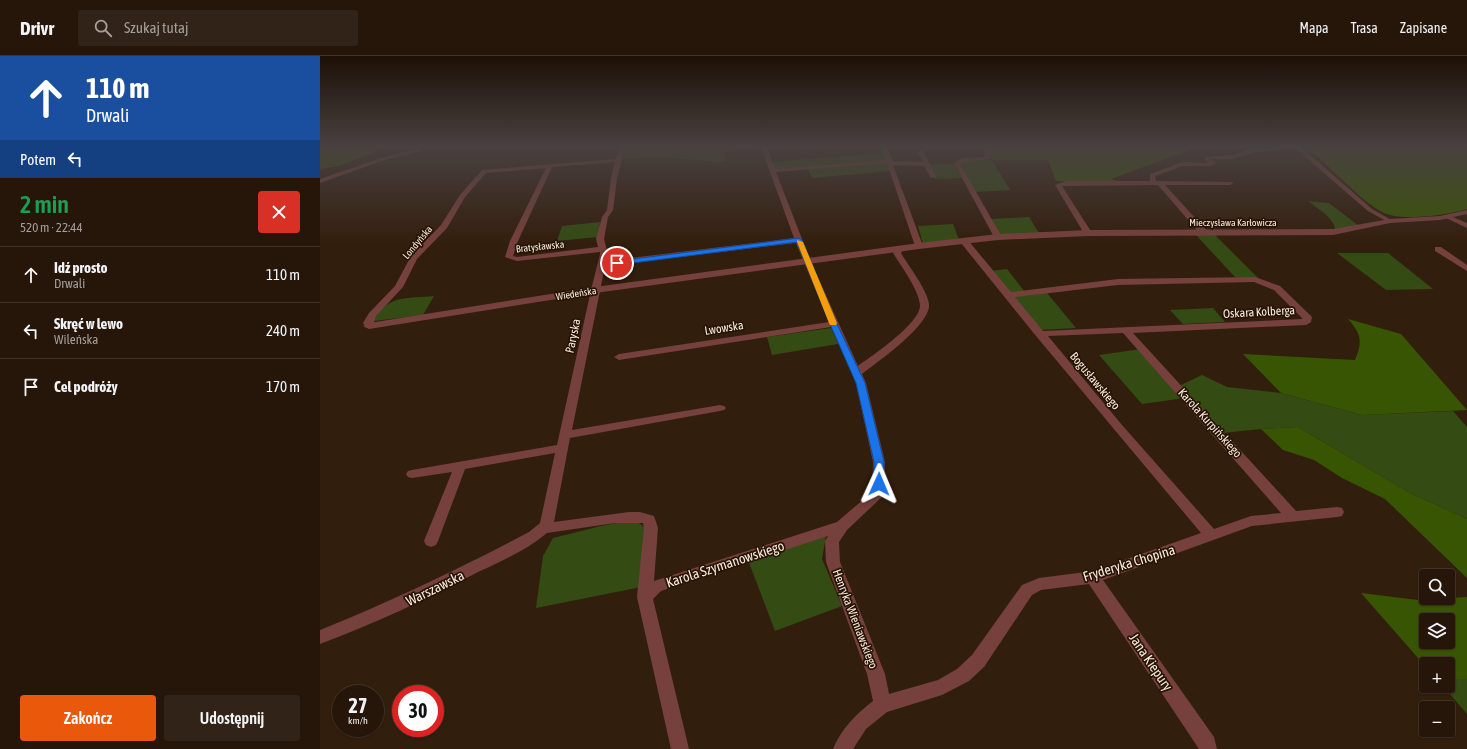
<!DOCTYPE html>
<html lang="pl">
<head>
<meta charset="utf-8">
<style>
  body { margin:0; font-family:"Asap Condensed",sans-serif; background:#322318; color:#f1f3f6; height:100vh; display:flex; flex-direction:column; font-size:15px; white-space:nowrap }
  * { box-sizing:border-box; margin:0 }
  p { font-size:13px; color:#a49f9c }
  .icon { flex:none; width:22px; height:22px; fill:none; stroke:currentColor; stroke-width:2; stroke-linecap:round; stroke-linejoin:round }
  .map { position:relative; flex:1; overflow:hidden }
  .sheet { display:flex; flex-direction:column; background:#26160a; width:320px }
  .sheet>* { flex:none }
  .top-card { background:#1a4fa0; color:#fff; overflow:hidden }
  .fabs { position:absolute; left:1099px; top:513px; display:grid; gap:8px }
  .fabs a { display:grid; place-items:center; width:36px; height:36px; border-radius:4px; background:#26160a; box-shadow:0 1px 3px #0004,0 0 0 1px #42352b; font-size:20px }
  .speed { position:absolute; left:12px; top:629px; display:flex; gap:8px; font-size:20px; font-weight:700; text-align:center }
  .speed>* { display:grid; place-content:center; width:52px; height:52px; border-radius:50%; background:#26160a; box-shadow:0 1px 3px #0004,0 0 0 1px #42352b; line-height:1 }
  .speed small { font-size:10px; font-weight:400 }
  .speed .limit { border:6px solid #d22; background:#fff; color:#111 }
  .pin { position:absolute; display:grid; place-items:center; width:34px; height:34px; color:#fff; margin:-17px; border:2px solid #fff; border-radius:50%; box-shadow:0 1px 4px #0007 }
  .me { position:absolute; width:44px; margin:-22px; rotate:1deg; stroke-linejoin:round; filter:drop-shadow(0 0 3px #0008) }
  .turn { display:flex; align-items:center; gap:14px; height:84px; padding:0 20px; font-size:18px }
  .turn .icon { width:52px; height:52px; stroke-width:2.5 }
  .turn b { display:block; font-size:28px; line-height:34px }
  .then { display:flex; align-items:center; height:38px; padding:0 20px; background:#0003; gap:8px; font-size:15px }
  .round { display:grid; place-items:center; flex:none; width:42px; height:42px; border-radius:4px; background:#322318 }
  .headline { display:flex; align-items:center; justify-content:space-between; height:68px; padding:0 20px }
  h1 { font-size:24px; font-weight:600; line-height:30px; color:#1e9e55 }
  .action { display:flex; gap:8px; margin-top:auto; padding:8px 20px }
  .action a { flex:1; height:46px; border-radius:4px; background:#ea580c; color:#fff; font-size:16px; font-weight:600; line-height:46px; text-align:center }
  .action a+a { background:#322318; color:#f1f3f6 }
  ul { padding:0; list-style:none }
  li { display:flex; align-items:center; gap:12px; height:56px; padding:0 20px; border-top:1px solid #42352b }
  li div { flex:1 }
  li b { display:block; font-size:15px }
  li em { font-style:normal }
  header { display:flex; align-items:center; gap:24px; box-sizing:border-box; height:56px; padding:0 20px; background:#26160a; border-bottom:1px solid #42352b }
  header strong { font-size:19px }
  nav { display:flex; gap:22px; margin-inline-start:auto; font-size:14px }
  .search { width:280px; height:36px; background:#322318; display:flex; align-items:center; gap:10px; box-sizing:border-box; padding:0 14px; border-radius:4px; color:#a49f9c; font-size:15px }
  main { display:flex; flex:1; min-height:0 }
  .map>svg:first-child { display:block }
  .green { fill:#344b14 }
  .forest { fill:#385503; fill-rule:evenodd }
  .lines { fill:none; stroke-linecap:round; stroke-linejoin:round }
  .minor { fill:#76403c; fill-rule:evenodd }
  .tertiary { fill:#76403c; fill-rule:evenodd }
  .route { fill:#1a73e8; stroke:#114b97 }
  .slow { fill:#f59e0b }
  .labels { text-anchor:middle; stroke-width:3.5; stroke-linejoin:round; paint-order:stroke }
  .far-street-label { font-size:10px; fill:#f9ebe0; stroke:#271404 }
  .street-label { font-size:12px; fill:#f9ebe0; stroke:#271404 }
  .near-street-label { font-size:14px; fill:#f9ebe0; stroke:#271404 }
</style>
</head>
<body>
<header>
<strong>Drivr</strong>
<div class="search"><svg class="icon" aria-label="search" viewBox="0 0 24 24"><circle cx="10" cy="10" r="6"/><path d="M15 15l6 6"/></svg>Szukaj tutaj</div>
<nav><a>Mapa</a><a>Trasa</a><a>Zapisane</a></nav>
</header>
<main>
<section class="sheet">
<div class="top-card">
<div class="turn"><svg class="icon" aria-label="ahead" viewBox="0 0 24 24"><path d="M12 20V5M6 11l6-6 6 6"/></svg><div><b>110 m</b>Drwali</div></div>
<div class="then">Potem<svg class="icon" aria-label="left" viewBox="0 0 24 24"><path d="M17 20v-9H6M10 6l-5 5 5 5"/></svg></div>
</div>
<div class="headline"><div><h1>2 min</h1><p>520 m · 22:44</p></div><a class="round" style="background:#d93025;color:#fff"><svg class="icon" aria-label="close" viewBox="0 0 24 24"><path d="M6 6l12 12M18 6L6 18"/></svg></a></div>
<ul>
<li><svg class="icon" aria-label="ahead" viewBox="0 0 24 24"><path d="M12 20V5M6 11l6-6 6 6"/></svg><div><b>Idź prosto</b><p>Drwali</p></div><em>110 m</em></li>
<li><svg class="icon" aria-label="left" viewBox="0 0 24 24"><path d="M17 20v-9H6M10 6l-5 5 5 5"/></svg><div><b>Skręć w lewo</b><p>Wileńska</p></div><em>240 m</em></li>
<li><svg class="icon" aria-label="arrive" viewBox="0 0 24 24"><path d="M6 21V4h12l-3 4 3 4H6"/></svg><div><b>Cel podróży</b></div><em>170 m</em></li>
</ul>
<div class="action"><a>Zakończ</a><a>Udostępnij</a></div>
</section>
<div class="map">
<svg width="1147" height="693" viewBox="0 0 1147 693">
  <rect width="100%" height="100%" fill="#321e0d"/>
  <g class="green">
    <polygon points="305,91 313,91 313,94 359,91 442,91 443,92 404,96 407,105 400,106 337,101 303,103"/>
    <polygon points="564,97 567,104 455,114 452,106"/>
    <polygon points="672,104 690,134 653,136 639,107 643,105"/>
    <polygon points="568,106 571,115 492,122 488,113"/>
    <polygon points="609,108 634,108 642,122 615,123"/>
    <path d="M988,145L1009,147L1039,170L1015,173C1014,162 997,152 988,145Z"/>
    <polygon points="709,161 719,177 679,180 671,163"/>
    <polygon points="280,166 278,181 237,185 242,170"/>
    <polygon points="633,168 639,184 603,188 598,170"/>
    <polygon points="875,178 894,178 938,222 915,221"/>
    <polygon points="1017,197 1068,197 1113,233 1066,234"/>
    <polygon points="687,213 705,236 690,237 671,215"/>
    <polygon points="727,237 756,272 719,274 692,241"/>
    <path d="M114,240L103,259L54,265V263C70,238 87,243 114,240Z"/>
    <polygon points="893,252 905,266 863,268 850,254"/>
    <polygon points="511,272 518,288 452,299 447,281"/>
    <polygon points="821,293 865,342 822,348 779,299"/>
    <polygon points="882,319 907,331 961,337 1042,359 1133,355 1147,371 1147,463 1090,437 978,371 941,373 903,377 861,329"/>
    <polygon points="312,464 319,467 326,473 321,531 216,552 223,500 233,482 281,470"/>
    <polygon points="506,480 502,503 522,550 455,575 428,504"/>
    <polygon points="1128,623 1147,623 1147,658 1123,630 1128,630"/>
  </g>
  <g class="forest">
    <polygon points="0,91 66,91 19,110 0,113"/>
    <polygon points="668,91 877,91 791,123 800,126 791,127 736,125 728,104 672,104"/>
    <path d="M984,91H1147V153C1128,159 1080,166 1062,156C1045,147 1031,131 1017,119C1011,113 1005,107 999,102C993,98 989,96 984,91Z"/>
    <path d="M1028,263L1081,278L1147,354L1042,359L961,337L923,298L1035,304C1043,285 1041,278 1028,263Z"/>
    <polygon points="978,371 1090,437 1147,463 1147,522 1065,443 1022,422 994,404 963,394 941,373"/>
    <path d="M1041,537L1098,544L1147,541V623H1128V608H1106V611ZM1106,564H1128V586H1106Z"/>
  </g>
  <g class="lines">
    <g class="minor">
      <path d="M441,91H447L455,113L566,104L561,91H567L573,105L603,106L598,96L601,94L604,96L616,121L611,122L604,110L573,109L603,190L599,192L595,190L567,107L456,116L491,206L538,310C552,300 601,267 600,249C599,234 581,210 573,197L577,191H580L584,193L581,197C589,211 607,233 609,248C611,269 557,306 542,318L546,327L565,406V438L527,474L519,486L520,506L565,618L569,638L618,624L637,613L652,599L702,529L719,522L773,515L881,477L716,280L641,187V183H647L691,236L798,223L935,221L960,230L990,259L992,261L991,266L986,269L813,277L976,455L1017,451L1022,452L1024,456L1022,460L1017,461L932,470L783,524L894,681L897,693H879L769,528L721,534L712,539L664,611L649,625L622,639L567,656L546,673L533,693H513C521,673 536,658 553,645L547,618L506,506L505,485L508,480L358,529L341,535L333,543L369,693H351L317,541L324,472L323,467H295L227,477C207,494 181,505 158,516C107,543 54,568 0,588V574C72,545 141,512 209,476L220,467L235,397L145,413L118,485L116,489L111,491L106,489L104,485L132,416L92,422L88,421L86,418L88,415L92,414L237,389L271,234L280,198V196L197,205L185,201L190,185L226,112L166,117L145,141L127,172L97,203L83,231L56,260L52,272H46L43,267L49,257L75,230L91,200L121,169L140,139L162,114L296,103L298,95L301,93L304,95L297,122L293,154L288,161L284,183L288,198L286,205L474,182ZM295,106L291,122L287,154L282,161L276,183L278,191L197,201L193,200L198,185L232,111ZM476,187L509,266L299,298L294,301L299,304L511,271L536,327L553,406L552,436L517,466L334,525L338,472L334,460L320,456H309L234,466L250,382L400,355L404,354L406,352L404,350L400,349L252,374L285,210ZM934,226L954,234L982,262V263L723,275L695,241L798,229ZM803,277L961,457L931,460L894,473L802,369L728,280Z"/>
      <polygon points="663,91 669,91 671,97 670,103 644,106 640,108 682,181 678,183 674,181 634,107 643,102 665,101"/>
      <polygon points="957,91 981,91 1052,153 1073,165 1068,166 1048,155 976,93 935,96 912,103 892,103 896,107 892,110 863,110 835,120 836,125 912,126 913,127 910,129 845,129 887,175 888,177 884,179 881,179 838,129 742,130 772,177 768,179 765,179 735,129 746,125 830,125 830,118 862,106 889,107 884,102 885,101 912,99 934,92"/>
      <polygon points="100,92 102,93 102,95 65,104 0,127 0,123 61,102"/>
      <polygon points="1128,159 1147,167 1147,172 1126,162 1125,161"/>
      <polygon points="1115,191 1121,191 1147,209 1147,215 1115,195"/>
    </g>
    <polygon class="tertiary" points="1147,154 1147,158 1120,164 1070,167 1013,179 768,180 678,184 599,193 275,237 49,273 43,270 49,267 275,231 599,187 678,178 768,174 1013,173 1070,163 1120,160"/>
  </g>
  <linearGradient id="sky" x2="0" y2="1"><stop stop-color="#1c1007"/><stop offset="0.48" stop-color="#494140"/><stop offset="1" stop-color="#494140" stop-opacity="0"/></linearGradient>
  <rect width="1147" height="188" fill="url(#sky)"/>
  <polygon class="route" points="479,182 482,184 517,268 545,327 564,406 564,428 562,430 555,430 553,428 554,406 536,327 510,268 477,186 297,209 294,207 297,205"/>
  <polygon class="slow" points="477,184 483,186 517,267 516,269 510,269 509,267 477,186"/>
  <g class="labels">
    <g class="far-street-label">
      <text x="913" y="170">Mieczysława Karłowicza</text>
      <text transform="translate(97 186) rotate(-50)" y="4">Londyńska</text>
      <text transform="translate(220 190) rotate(-6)" y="4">Bratysławska</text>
      <text transform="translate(256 237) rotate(-9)" y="4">Wiedeńska</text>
    </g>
    <g class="street-label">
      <text transform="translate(939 256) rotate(-3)" y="4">Oskara Kolberga</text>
      <text transform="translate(404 272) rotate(-9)" y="4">Lwowska</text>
      <text transform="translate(253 280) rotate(-78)" y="4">Paryska</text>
      <text transform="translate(775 325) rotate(50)" y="4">Bogusławskiego</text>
      <text transform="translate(890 367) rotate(48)" y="4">Karola Kurpińskiego</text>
      <text transform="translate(535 563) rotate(69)" y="4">Henryka Wieniawskiego</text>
    </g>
    <g class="near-street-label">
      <text transform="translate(809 507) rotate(-17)" y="5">Fryderyka Chopina</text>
      <text transform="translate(405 508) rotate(-18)" y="5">Karola Szymanowskiego</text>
      <text transform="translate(115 532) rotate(-26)" y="5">Warszawska</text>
      <text transform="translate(831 606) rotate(56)" y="5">Jana Kiepury</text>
    </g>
  </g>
</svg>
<div class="fabs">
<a><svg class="icon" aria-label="search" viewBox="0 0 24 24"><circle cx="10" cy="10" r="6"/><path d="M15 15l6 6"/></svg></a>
<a><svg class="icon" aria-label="layers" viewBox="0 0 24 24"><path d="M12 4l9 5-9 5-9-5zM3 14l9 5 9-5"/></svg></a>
<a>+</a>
<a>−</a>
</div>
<div class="speed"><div>27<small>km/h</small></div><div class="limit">30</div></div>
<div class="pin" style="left:297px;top:207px;background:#d93025"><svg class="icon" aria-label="arrive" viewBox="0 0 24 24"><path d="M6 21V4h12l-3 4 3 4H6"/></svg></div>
<svg class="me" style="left:559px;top:428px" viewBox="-20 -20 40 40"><path d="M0-17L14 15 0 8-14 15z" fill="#1a73e8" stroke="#fff" stroke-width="4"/></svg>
</div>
</main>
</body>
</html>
